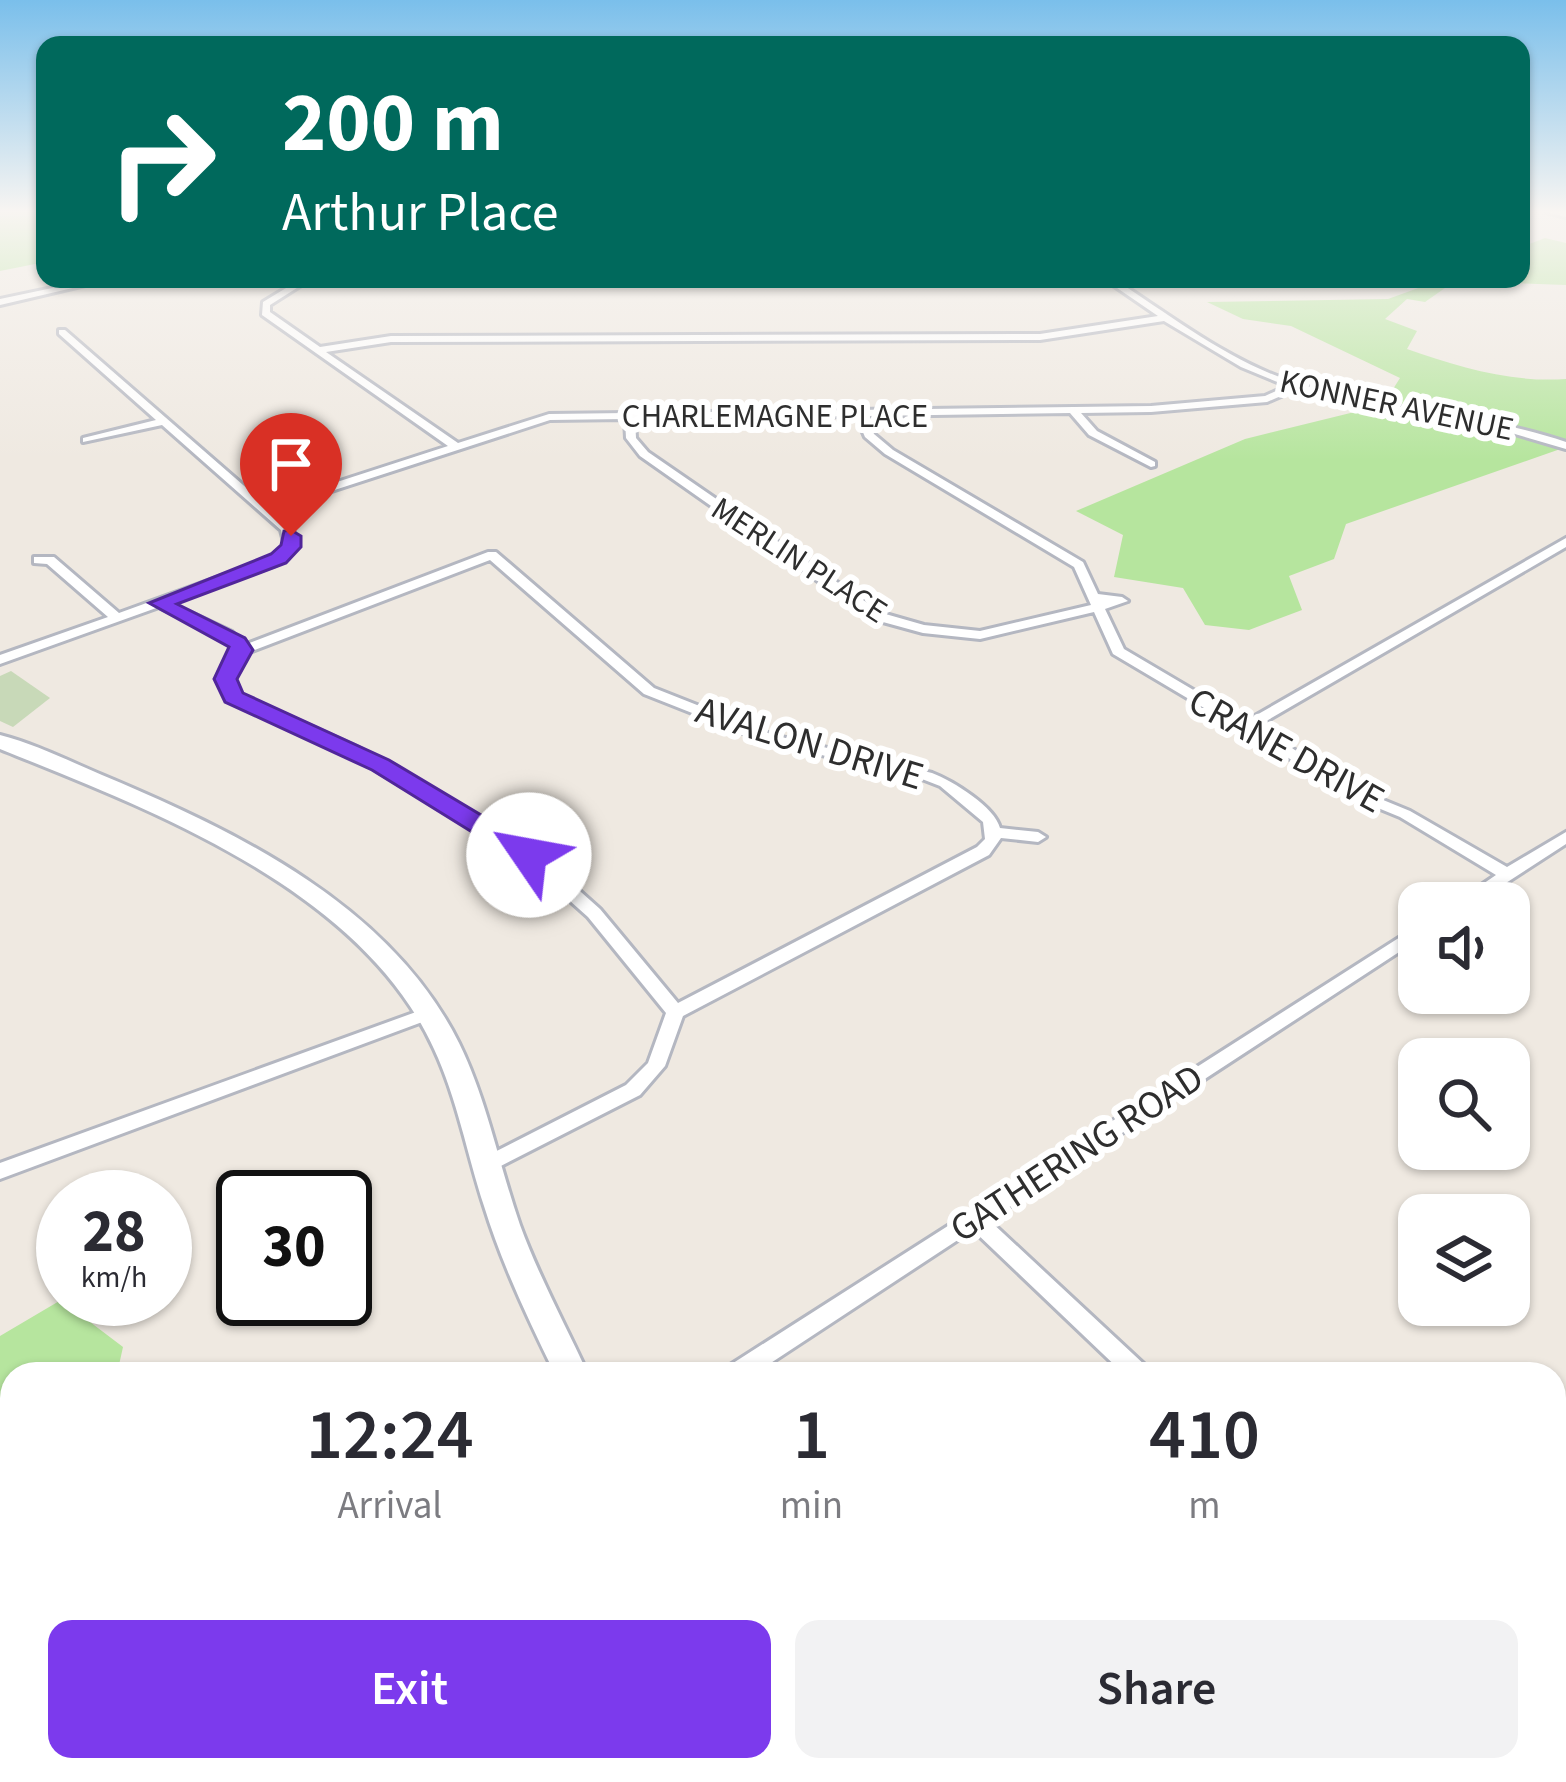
<!DOCTYPE html>
<html lang="en">
<head>
<meta charset="utf-8">
<style>
  body { margin:0; font-family:"Source Sans 3",sans-serif; background:#f2f2f3; color:#2b2b33; height:100vh; display:flex; flex-direction:column; font-size:45px; white-space:nowrap }
  * { box-sizing:border-box; margin:0 }
  p { font-size:39px; color:#7c7c81 }
  .icon { flex:none; width:66px; height:66px; fill:none; stroke:currentColor; stroke-width:2; stroke-linecap:round; stroke-linejoin:round }
  .map { position:relative; flex:1; overflow:hidden }
  .panel { position:absolute; left:0px; top:1362px; width:1566px; height:420px; display:flex; flex-direction:column; background:#fff; border-radius:36px 36px 0 0; box-shadow:0 3px 9px #0004 }
  .panel>* { flex:none }
  .hud { position:absolute; left:36px; top:36px; width:1494px; height:252px; border-radius:24px; box-shadow:0 3px 9px #0004; background:#00695c; color:#fff; overflow:hidden }
  .fabs { position:absolute; left:1398px; top:882px; display:grid; gap:24px }
  .fabs a { display:grid; place-items:center; width:132px; height:132px; border-radius:24px; background:#fff; box-shadow:0 3px 9px #0004; font-size:60px }
  .speed { position:absolute; left:36px; top:1170px; display:flex; gap:24px; font-size:60px; font-weight:700; text-align:center }
  .speed>* { display:grid; place-content:center; width:156px; height:156px; border-radius:50%; background:#fff; box-shadow:0 3px 9px #0004; line-height:1 }
  .speed small { font-size:30px; font-weight:400 }
  .speed .limit { border:6px solid #111; border-radius:18px; background:#fff; color:#111 }
  .pin { position:absolute; display:grid; place-items:center; width:102px; height:102px; color:#fff; margin:-123px -51px; border-radius:50% 50% 50% 0; rotate:-45deg; box-shadow:0 0 12px #0007 }
  .pin .icon { rotate:45deg }
  .me { position:absolute; width:132px; margin:-66px; rotate:303deg; stroke-linejoin:round; filter:drop-shadow(0 0 9px #0008) }
  .turn { display:flex; align-items:center; gap:42px; height:252px; padding:0 48px; font-size:54px }
  .turn .icon { width:156px; height:156px; stroke-width:2.5 }
  .turn b { display:block; font-size:84px; line-height:102px }
  .eta { display:flex; justify-content:space-evenly; align-items:center; height:204px; text-align:center }
  .eta b { font-size:72px; font-weight:600; line-height:84px }
  .cta { display:flex; gap:24px; margin-top:auto; padding:24px 48px }
  .cta a { flex:1; height:138px; border-radius:24px; background:#7c3aed; color:#fff; font-size:48px; font-weight:600; line-height:138px; text-align:center }
  .cta a+a { background:#f2f2f3; color:#2b2b33 }
  .map>svg:first-child { display:block }
  .industrial { fill:#e3e1e8 }
  .green { fill:#b6e59e }
  .cemetery { fill:#c8d9b8 }
  .lines { fill:none; stroke-linecap:round; stroke-linejoin:round }
  .street-casing { stroke:#b4b7c1; stroke-width:6 }
  .secondary-casing { stroke:#b4b7c1; stroke-width:6 }
  .street { fill:#fff; fill-rule:evenodd }
  .secondary { fill:#fff; fill-rule:evenodd }
  .route { fill:#7c3aed; stroke:#51269a; stroke-width:3 }
  .labels { text-anchor:middle; stroke-width:12; stroke-linejoin:round; paint-order:stroke }
  .far-street-label { font-size:33px; fill:#2e2e2e; stroke:#fff }
  .street-label { font-size:39px; fill:#2e2e2e; stroke:#fff }
</style>
</head>
<body>
<div class="map">
<svg width="1566" height="1782" viewBox="0 0 1566 1782">
  <rect width="100%" height="100%" fill="#efe9e1"/>
  <polygon class="industrial" points="80,1770 674,1770 680,1782 57,1782"/>
  <g class="green">
    <polygon points="0,210 45,210 45,262 0,271"/>
    <path d="M1545,238L1566,243V285L1455,281L1425,302L1407,299L1385,319L1417,331L1407,349C1458,367 1512,383 1566,379V447L1346,524L1334,559L1289,576L1302,610L1249,630L1205,625L1183,588L1114,577L1123,535L1076,511L1245,439L1383,405L1400,378L1291,326L1243,319L1207,302L1388,299L1443,279H1521V247Z"/>
    <polygon points="61,1300 123,1347 117,1374 12,1374 12,1564 0,1575 0,1336"/>
  </g>
  <polygon class="cemetery" points="11,671 50,698 13,727 0,721 0,676"/>
  <g class="lines">
    <g class="street-casing">
      <g id="street">
        <polygon points="1545,210 1566,212 1566,217 1546,212"/>
        <polygon points="95,279 111,279 0,305 0,299"/>
        <path d="M301,279H311L270,305V312L320,347L391,336L1040,334L1158,316L1104,279H1114C1173,317 1228,361 1296,383C1384,411 1478,412 1566,442V449L1498,429L1361,405L1297,389L1267,402L1151,412L1081,413L1097,431L1155,462V466L1151,467L1089,435L1070,413L867,416L874,434L893,450L1083,562L1098,594L1122,597L1128,601L1105,609L1124,649L1246,721L1566,538V547L1256,727L1371,795L1410,811L1507,867L1566,832V844L1475,903H1455L1496,875L1400,817L1361,801L1113,654L1094,612L980,639L923,633L872,619L640,456L626,438L625,419L550,420L273,510L293,529L297,547L295,550L276,565L170,603L232,632L244,645L488,552H496L654,688L773,735L932,773C953,781 995,807 1000,828L1038,832L1046,837L1038,842L1001,838L989,855L683,1016L665,1066L640,1095L493,1170L486,1173L479,1170L476,1165L479,1160L626,1085L648,1063L666,1013L588,917L523,859L349,754L228,700L219,679L235,651L222,638L159,607L0,664V655L108,617L47,564L34,563V557H54L119,613L268,559L285,546L281,530L162,425L83,442V438L156,420L59,334V330H65L266,505L448,446L262,315L263,302ZM1164,321L1241,367L1287,386L1265,396L1151,406L549,414L458,443L326,352L391,342L1040,340ZM856,416L865,437L885,454L1074,567L1091,605L980,631L924,625L882,613L648,452L636,438L635,419ZM490,560L644,694L763,741L922,779L940,786L983,822L985,839L977,847L678,1003L600,909L535,851L359,748L239,694L233,679L247,653Z"/>
        <polygon points="1419,925 1419,939 989,1220 1147,1367 1150,1374 1124,1374 973,1230 754,1374 724,1374 727,1367"/>
        <polygon points="427,1008 433,1010 436,1014 433,1018 0,1179 0,1163"/>
      </g>
    </g>
    <g class="secondary-casing">
      <g id="secondary">
        <path d="M0,735C35,744 69,761 102,775C238,832 390,905 459,1043C487,1100 499,1165 520,1225C539,1277 565,1324 588,1374H555C528,1319 502,1264 484,1206C467,1154 457,1098 434,1049C361,889 152,810 0,749Z"/>
        <polygon points="849,1770 896,1770 901,1782 854,1782"/>
      </g>
    </g>
    <use href="#street" class="street"/>
    <use href="#secondary" class="secondary"/>
  </g>
  <linearGradient id="sky" x2="0" y2="1"><stop stop-color="#7abfeb"/><stop offset="0.46" stop-color="#f8f5f2"/><stop offset="1" stop-color="#f8f5f2" stop-opacity="0"/></linearGradient>
  <rect width="1566" height="460" fill="url(#sky)"/>
  <polygon class="route" points="291,530 301,536 301,547 286,563 177,604 245,638 253,650 237,679 243,693 389,760 538,849 542,855 538,861 519,861 372,770 225,702 214,679 229,647 149,603 271,554 281,545 284,531"/>
  <g class="labels">
    <g class="far-street-label">
      <text transform="translate(1397 404) rotate(12)" y="12">KONNER AVENUE</text>
      <text x="775" y="427">CHARLEMAGNE PLACE</text>
      <text transform="translate(800 559) rotate(33)" y="12">MERLIN PLACE</text>
    </g>
    <g class="street-label">
      <text transform="translate(810 742) rotate(17)" y="14">AVALON DRIVE</text>
      <text transform="translate(1287 749) rotate(29)" y="14">CRANE DRIVE</text>
      <text transform="translate(1076 1152) rotate(-33)" y="14">GATHERING ROAD</text>
    </g>
  </g>
</svg>
<div class="fabs">
<a><svg class="icon" aria-label="sound" viewBox="0 0 24 24"><path d="M4 9h4l5-4v14l-5-4H4zM17 9q2 3 0 6"/></svg></a>
<a><svg class="icon" aria-label="search" viewBox="0 0 24 24"><circle cx="10" cy="10" r="6"/><path d="M15 15l6 6"/></svg></a>
<a><svg class="icon" aria-label="layers" viewBox="0 0 24 24"><path d="M12 4l9 5-9 5-9-5zM3 14l9 5 9-5"/></svg></a>
</div>
<div class="speed"><div>28<small>km/h</small></div><div class="limit">30</div></div>
<div class="pin" style="left:291px;top:536px;background:#d93025"><svg class="icon" aria-label="arrive" viewBox="0 0 24 24"><path d="M6 21V4h12l-3 4 3 4H6"/></svg></div>
<svg class="me" style="left:529px;top:855px" viewBox="-20 -20 40 40"><circle r="19" fill="#fff"/><path d="M0-13L10 11 0 6-10 11z" fill="#7c3aed"/></svg>
<div class="hud">
<div class="turn"><svg class="icon" aria-label="right" viewBox="0 0 24 24"><path d="M7 20v-9h11M14 6l5 5-5 5"/></svg><div><b>200 m</b>Arthur Place</div></div>
</div>
<section class="panel">
<div class="eta">
<div><b>12:24</b><p>Arrival</p></div>
<div><b>1</b><p>min</p></div>
<div><b>410</b><p>m</p></div>
</div>
<div class="cta"><a>Exit</a><a>Share</a></div>
</section>
</div>
</body>
</html>
